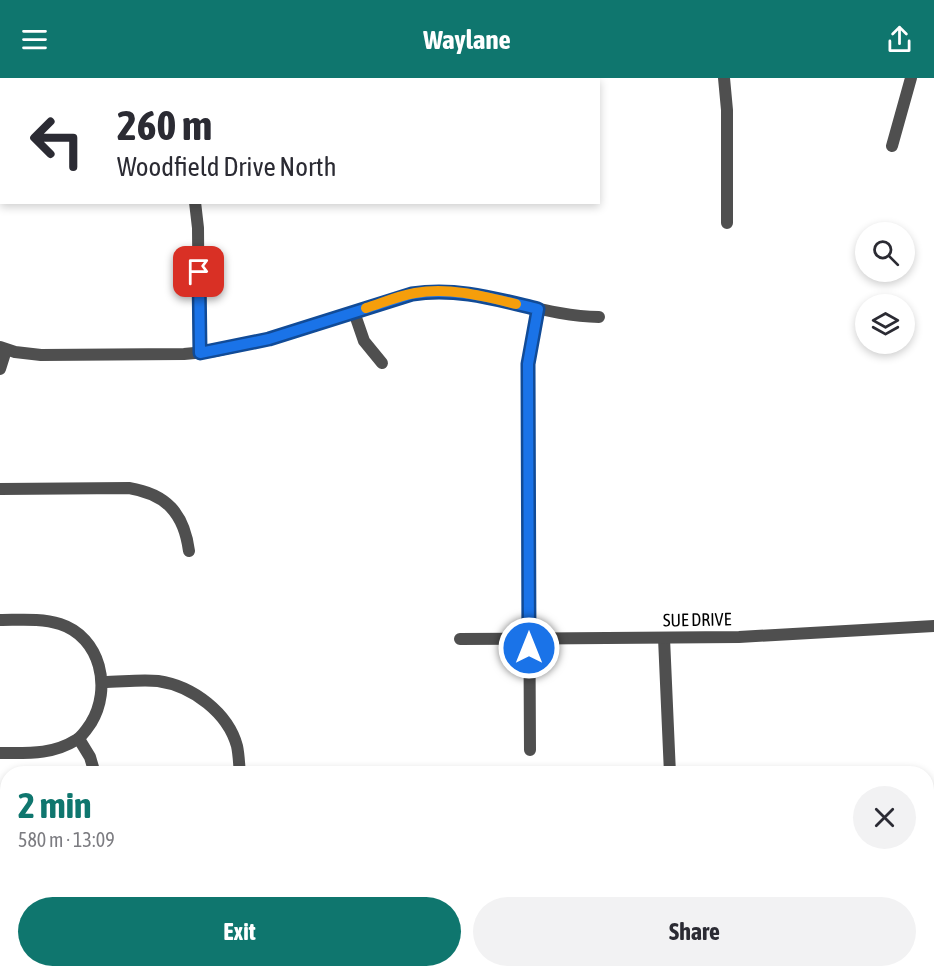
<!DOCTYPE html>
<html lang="en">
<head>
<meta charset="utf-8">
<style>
  body { margin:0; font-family:"Asap Condensed",sans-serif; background:#f2f2f3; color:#2b2b33; height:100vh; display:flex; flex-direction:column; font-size:22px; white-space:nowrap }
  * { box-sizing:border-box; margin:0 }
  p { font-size:20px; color:#7c7c81 }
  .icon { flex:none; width:33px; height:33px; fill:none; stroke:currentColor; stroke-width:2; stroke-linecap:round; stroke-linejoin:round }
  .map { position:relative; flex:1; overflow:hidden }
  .details { position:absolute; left:0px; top:688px; width:934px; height:212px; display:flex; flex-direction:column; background:#fff; border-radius:24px 24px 0 0; box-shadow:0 3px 9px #0003 }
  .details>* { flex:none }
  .hud { position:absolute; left:0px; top:0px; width:600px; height:126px; box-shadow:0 3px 9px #0003; background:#fff; color:#2b2b33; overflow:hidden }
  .fabs { position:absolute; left:855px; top:144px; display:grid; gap:12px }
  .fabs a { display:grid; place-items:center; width:60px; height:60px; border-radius:50%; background:#fff; box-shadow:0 3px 9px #0003; font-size:30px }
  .pin { position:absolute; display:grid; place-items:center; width:51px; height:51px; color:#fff; margin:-26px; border-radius:12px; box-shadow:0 3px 9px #0006 }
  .me { position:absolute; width:66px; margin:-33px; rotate:0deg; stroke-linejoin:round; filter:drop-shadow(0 0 4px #0008) }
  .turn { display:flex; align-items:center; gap:21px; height:126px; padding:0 18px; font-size:27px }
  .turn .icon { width:78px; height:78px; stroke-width:2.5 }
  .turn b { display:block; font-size:42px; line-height:51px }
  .round { display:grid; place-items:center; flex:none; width:63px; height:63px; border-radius:32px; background:#f2f2f3 }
  .head { display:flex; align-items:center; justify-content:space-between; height:102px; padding:0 18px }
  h1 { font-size:36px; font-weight:700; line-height:45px; color:#0f766e }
  .button { display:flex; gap:12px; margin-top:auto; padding:12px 18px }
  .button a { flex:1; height:69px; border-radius:36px; background:#0f766e; color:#fff; font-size:24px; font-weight:700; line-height:69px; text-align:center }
  .button a+a { background:#f2f2f3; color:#2b2b33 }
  header { display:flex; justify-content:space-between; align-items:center; height:78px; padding:0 18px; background:#0f766e; color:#fff; font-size:27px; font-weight:700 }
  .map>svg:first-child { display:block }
  .green { fill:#d6d6d6 }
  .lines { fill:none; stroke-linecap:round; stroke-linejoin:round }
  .major-casing { stroke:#dbdbdb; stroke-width:16 }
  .path { stroke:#717171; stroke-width:1.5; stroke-dasharray:1.5 3; stroke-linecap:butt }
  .minor { stroke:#4f4f4f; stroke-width:12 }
  .major { stroke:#000; stroke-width:15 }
  .route-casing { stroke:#114b97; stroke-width:15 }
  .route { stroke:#1a73e8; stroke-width:10 }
  .slow { stroke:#f59e0b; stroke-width:10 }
  .labels { text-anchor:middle; stroke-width:5; stroke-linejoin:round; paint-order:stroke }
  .street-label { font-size:18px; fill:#000; stroke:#fff }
</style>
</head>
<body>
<header><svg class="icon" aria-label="menu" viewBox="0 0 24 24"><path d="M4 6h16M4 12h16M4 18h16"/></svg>Waylane<svg class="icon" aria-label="share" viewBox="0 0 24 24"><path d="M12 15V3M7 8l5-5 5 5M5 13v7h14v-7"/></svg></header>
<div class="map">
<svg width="934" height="899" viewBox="0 0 934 899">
  <rect width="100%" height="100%" fill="#fff"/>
  <polygon class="green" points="898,896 934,896 934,899 844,899"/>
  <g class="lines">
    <g class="major-casing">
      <g id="major">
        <polyline points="0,872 8,872"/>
        <polyline points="927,872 934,872"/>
        <polyline points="0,888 8,888"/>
        <polyline points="927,888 934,888"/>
      </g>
    </g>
    <g class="path">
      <polyline points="16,898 151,899"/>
      <polyline points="199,899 245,899"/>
      <polyline points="789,899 917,896"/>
    </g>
    <g class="minor">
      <polyline points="193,0 193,2"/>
      <polyline points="345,0 345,2"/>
      <polyline points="724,0 727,32 727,145"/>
      <polyline points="892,68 911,0"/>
      <polyline points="0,101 2,101"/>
      <polyline points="195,124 198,150 199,275"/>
      <polyline points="354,234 364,263 382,285"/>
      <path d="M0,269L15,274L41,277L184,276L216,273L269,261L413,216C477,206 536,238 599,239"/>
      <polyline points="0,291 6,272"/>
      <path d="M0,411L129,410C166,416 184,435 189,473"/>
      <path d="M0,542C20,542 41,540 60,546C101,559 112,611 91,645C87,651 82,659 76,662C52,677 27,675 0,675"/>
      <polyline points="664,560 670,696"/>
      <polyline points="460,561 739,559 934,548"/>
      <path d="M103,604C120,604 141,601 158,603C193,608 228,635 237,668C239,677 239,687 240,696"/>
      <polyline points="79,661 90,679 95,696"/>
      <polyline points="530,672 528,286 538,231"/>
      <polyline points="162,892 162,899"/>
      <polyline points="175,899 175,892"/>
    </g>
    <use href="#major" class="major"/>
  </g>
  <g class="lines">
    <g class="route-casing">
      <path id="route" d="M199,194L200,275L269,261L412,216C456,209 496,221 538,231L528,286L529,570"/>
    </g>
    <use href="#route" class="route"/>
    <path class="slow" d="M366,230C382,225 398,218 415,215C449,209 483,218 516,226"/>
  </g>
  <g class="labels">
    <g class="street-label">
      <text transform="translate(697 542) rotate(-1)" y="6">SUE DRIVE</text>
    </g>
  </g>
</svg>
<div class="fabs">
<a><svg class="icon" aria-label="search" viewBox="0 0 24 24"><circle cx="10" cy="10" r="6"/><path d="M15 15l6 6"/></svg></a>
<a><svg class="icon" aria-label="layers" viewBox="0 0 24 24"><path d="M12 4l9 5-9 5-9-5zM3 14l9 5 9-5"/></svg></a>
</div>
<div class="pin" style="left:199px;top:194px;background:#d93025"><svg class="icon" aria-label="arrive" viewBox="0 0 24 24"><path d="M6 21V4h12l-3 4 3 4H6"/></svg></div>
<svg class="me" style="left:529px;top:570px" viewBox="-20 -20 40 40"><circle r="17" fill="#1a73e8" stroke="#fff" stroke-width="3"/><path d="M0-11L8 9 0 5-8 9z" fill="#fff"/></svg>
<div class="hud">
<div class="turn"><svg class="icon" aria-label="left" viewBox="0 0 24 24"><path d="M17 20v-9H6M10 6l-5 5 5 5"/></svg><div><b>260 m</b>Woodfield Drive North</div></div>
</div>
<section class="details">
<div class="head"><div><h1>2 min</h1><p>580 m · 13:09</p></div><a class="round"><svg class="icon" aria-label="close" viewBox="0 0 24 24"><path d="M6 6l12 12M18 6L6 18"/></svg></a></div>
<div class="button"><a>Exit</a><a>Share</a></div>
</section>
</div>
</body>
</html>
